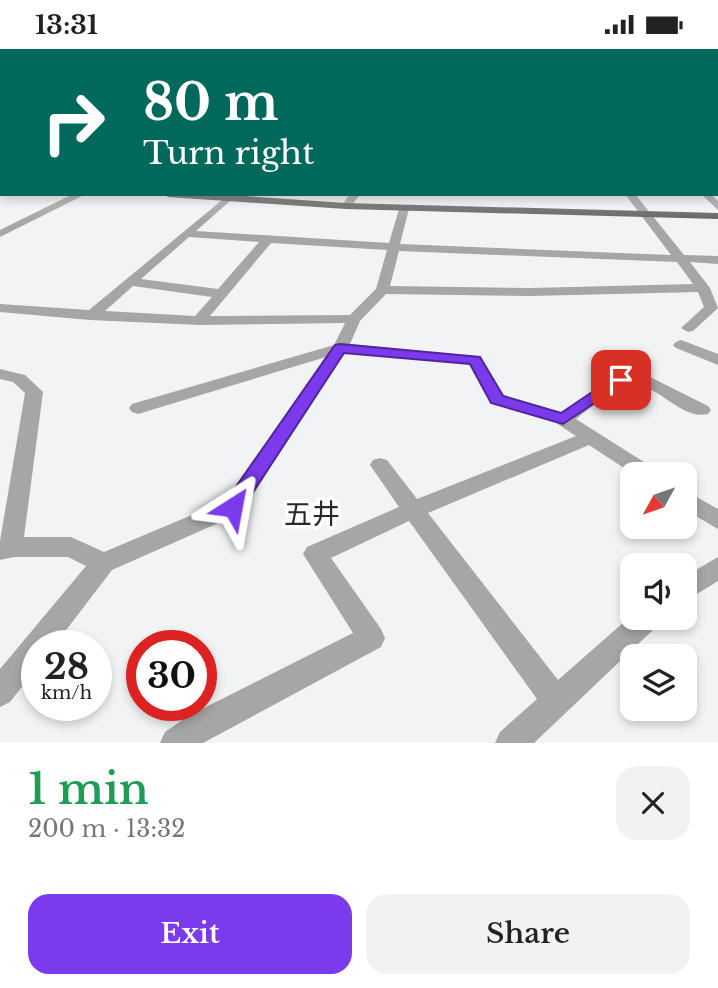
<!DOCTYPE html>
<html lang="en">
<head>
<meta charset="utf-8">
<style>
  body { margin:0; font-family:"Libre Baskerville","Noto Sans JP",serif; background:#f2f2f2; color:#222; height:100vh; display:flex; flex-direction:column; font-size:26px; white-space:nowrap }
  * { box-sizing:border-box; margin:0 }
  p { font-size:23px; color:#767676 }
  .icon { flex:none; width:38px; height:38px; fill:none; stroke:currentColor; stroke-width:2; stroke-linecap:round; stroke-linejoin:round }
  .map { position:relative; height:694px; overflow:hidden }
  .drawer { display:flex; flex-direction:column; background:#fff; flex:1 }
  .drawer>* { flex:none }
  .top-card { position:absolute; left:0px; top:0px; width:719px; height:147px; box-shadow:0 4px 10px #0003; background:#00695c; color:#fff; overflow:hidden }
  .needle { width:46px; rotate:230deg }
  .controls { position:absolute; left:620px; top:413px; display:grid; gap:14px }
  .controls a { display:grid; place-items:center; width:77px; height:77px; border-radius:14px; background:#fff; box-shadow:0 4px 10px #0003; font-size:35px }
  .speed { position:absolute; left:21px; top:581px; display:flex; gap:14px; font-size:35px; font-weight:700; text-align:center }
  .speed>* { display:grid; place-content:center; width:91px; height:91px; border-radius:50%; background:#fff; box-shadow:0 4px 10px #0003; line-height:1 }
  .speed small { font-size:18px; font-weight:400 }
  .speed .limit { border:10px solid #d22; background:#fff; color:#111 }
  .pin { position:absolute; display:grid; place-items:center; width:60px; height:60px; color:#fff; margin:-30px; border-radius:14px; box-shadow:0 4px 10px #0006 }
  .me { position:absolute; width:77px; margin:-38px; rotate:34deg; stroke-linejoin:round; filter:drop-shadow(0 0 5px #0008) }
  .turn { display:flex; align-items:center; gap:24px; height:147px; padding:0 28px; font-size:32px }
  .turn .icon { width:91px; height:91px; stroke-width:2.5 }
  .turn b { display:block; font-size:49px; line-height:60px }
  .round { display:grid; place-items:center; flex:none; width:74px; height:74px; border-radius:21px; background:#f2f2f2 }
  .overview { display:flex; align-items:center; justify-content:space-between; height:119px; padding:0 28px }
  h1 { font-size:42px; font-weight:600; line-height:52px; color:#1e9e55 }
  .primary-button { display:flex; gap:14px; margin-top:auto; padding:14px 28px }
  .primary-button a { flex:1; height:80px; border-radius:21px; background:#7c3aed; color:#fff; font-size:28px; font-weight:600; line-height:80px; text-align:center }
  .primary-button a+a { background:#f2f2f2; color:#222 }
  .status { display:flex; justify-content:space-between; align-items:center; height:49px; padding:0 35px; background:#fff; direction:ltr }
  .status svg { height:19px; fill:currentColor }
  .map>svg:first-child { display:block }
  .lines { fill:none; stroke-linecap:round; stroke-linejoin:round }
  .street { fill:#a7a6a6; fill-rule:evenodd }
  .primary { fill:#686666; fill-rule:evenodd }
  .route { fill:#7c3aed; stroke:#51269a; stroke-width:2 }
  .labels { text-anchor:middle; stroke-width:7; stroke-linejoin:round; paint-order:stroke }
  .near-quarter-label { font-size:28px; fill:#28292a; stroke:#fff }
</style>
</head>
<body>
<div class="status"><b>13:31</b><svg viewBox="0 0 49 12"><path d="M0 12V9h3v3zM5 12V6h3v6zM10 12V3h3v9zM15 12V0h3v12zM26 1h20v11H26zM47 4h2v5h-2z"/></svg></div>
<div class="map">
<svg width="718" height="694" viewBox="0 0 718 694">
  <rect width="100%" height="100%" fill="#f2f3f5"/>
  <g class="lines">
    <g class="street">
      <rect x="0" y="81" width="2" height="4"/>
      <polygon points="73,145 86,145 0,188 0,181"/>
      <polygon points="350,145 360,145 350,159 342,159 341,157"/>
      <path d="M625,145H635L684,206L718,207V215L690,213L710,239L718,259L693,282L688,283L681,279L704,258L698,243L530,247L386,245L360,272L350,295L481,308L504,346L561,363L621,326L648,327L708,357L711,361L708,365C680,372 655,330 627,336C614,339 588,361 576,370L655,420L658,425H633L589,396L428,464L558,631L632,566V569H660L656,578L534,694H495L500,683L537,650L409,472L331,509L381,580L385,589L381,598L203,694H160L165,683L188,667L353,584L303,505L307,498L399,458L370,416L373,411L380,409L387,411L417,450L576,387L556,374L491,354L469,315L344,304L241,464L112,521L54,597H37V619L10,653L0,658V620L86,517L68,508H14L0,511V492L25,344L13,333L0,330V320L25,326L43,343L24,488H71L104,503L225,452L326,308L138,365L132,363L129,359L132,355L334,296L345,274L199,276L90,271L0,263V255L89,261L227,147L232,150L230,152L196,182L389,194L399,160L404,157L409,160L400,195L671,206ZM189,188L259,193L218,240L141,230ZM271,194L387,201L376,240L350,266L210,267ZM399,202L677,213L693,235L530,239L390,237ZM133,237L212,248L195,267L105,262Z"/>
      <polygon points="701,145 711,145 718,152 718,161"/>
      <polygon points="681,291 718,305 718,316 676,299 673,296 676,293"/>
      <polygon points="684,441 718,460 718,480 684,460"/>
      <polygon points="718,508 718,532 684,553 684,528"/>
    </g>
    <g class="primary">
      <polygon points="0,112 2,112 0,117"/>
      <rect x="0" y="129" width="2" height="6"/>
      <polygon points="163,145 214,145 346,154 718,164 718,170 346,160 168,148"/>
    </g>
  </g>
  <linearGradient id="sky" x2="0" y2="1"><stop stop-color="#7aaae4"/><stop offset="0.43" stop-color="#f9fafa"/><stop offset="1" stop-color="#f9fafa" stop-opacity="0"/></linearGradient>
  <rect width="718" height="171" fill="url(#sky)"/>
  <polygon class="route" points="340,295 480,308 503,347 561,364 616,327 626,327 629,331 563,375 491,354 470,315 344,304 240,463 233,465 226,463 223,458 226,452 335,296"/>
  <g class="labels">
    <g class="near-quarter-label">
      <text x="312" y="475">五井</text>
    </g>
  </g>
</svg>
<div class="controls">
<a><svg class="needle" viewBox="-14 -14 28 28"><path d="M0-13l5 13h-10z" fill="#e53935"/><path d="M0 13l5-13h-10z" fill="#767676"/></svg></a>
<a><svg class="icon" aria-label="sound" viewBox="0 0 24 24"><path d="M4 9h4l5-4v14l-5-4H4zM17 9q2 3 0 6"/></svg></a>
<a><svg class="icon" aria-label="layers" viewBox="0 0 24 24"><path d="M12 4l9 5-9 5-9-5zM3 14l9 5 9-5"/></svg></a>
</div>
<div class="speed"><div>28<small>km/h</small></div><div class="limit">30</div></div>
<div class="pin" style="left:621px;top:331px;background:#d93025"><svg class="icon" aria-label="arrive" viewBox="0 0 24 24"><path d="M6 21V4h12l-3 4 3 4H6"/></svg></div>
<svg class="me" style="left:233px;top:458px" viewBox="-20 -20 40 40"><path d="M0-17L14 15 0 8-14 15z" fill="#7c3aed" stroke="#fff" stroke-width="4"/></svg>
<div class="top-card">
<div class="turn"><svg class="icon" aria-label="right" viewBox="0 0 24 24"><path d="M7 20v-9h11M14 6l5 5-5 5"/></svg><div><b>80 m</b>Turn right</div></div>
</div>
</div>
<section class="drawer">
<div class="overview"><div><h1>1 min</h1><p>200 m · 13:32</p></div><a class="round"><svg class="icon" aria-label="close" viewBox="0 0 24 24"><path d="M6 6l12 12M18 6L6 18"/></svg></a></div>
<div class="primary-button"><a>Exit</a><a>Share</a></div>
</section>
</body>
</html>
